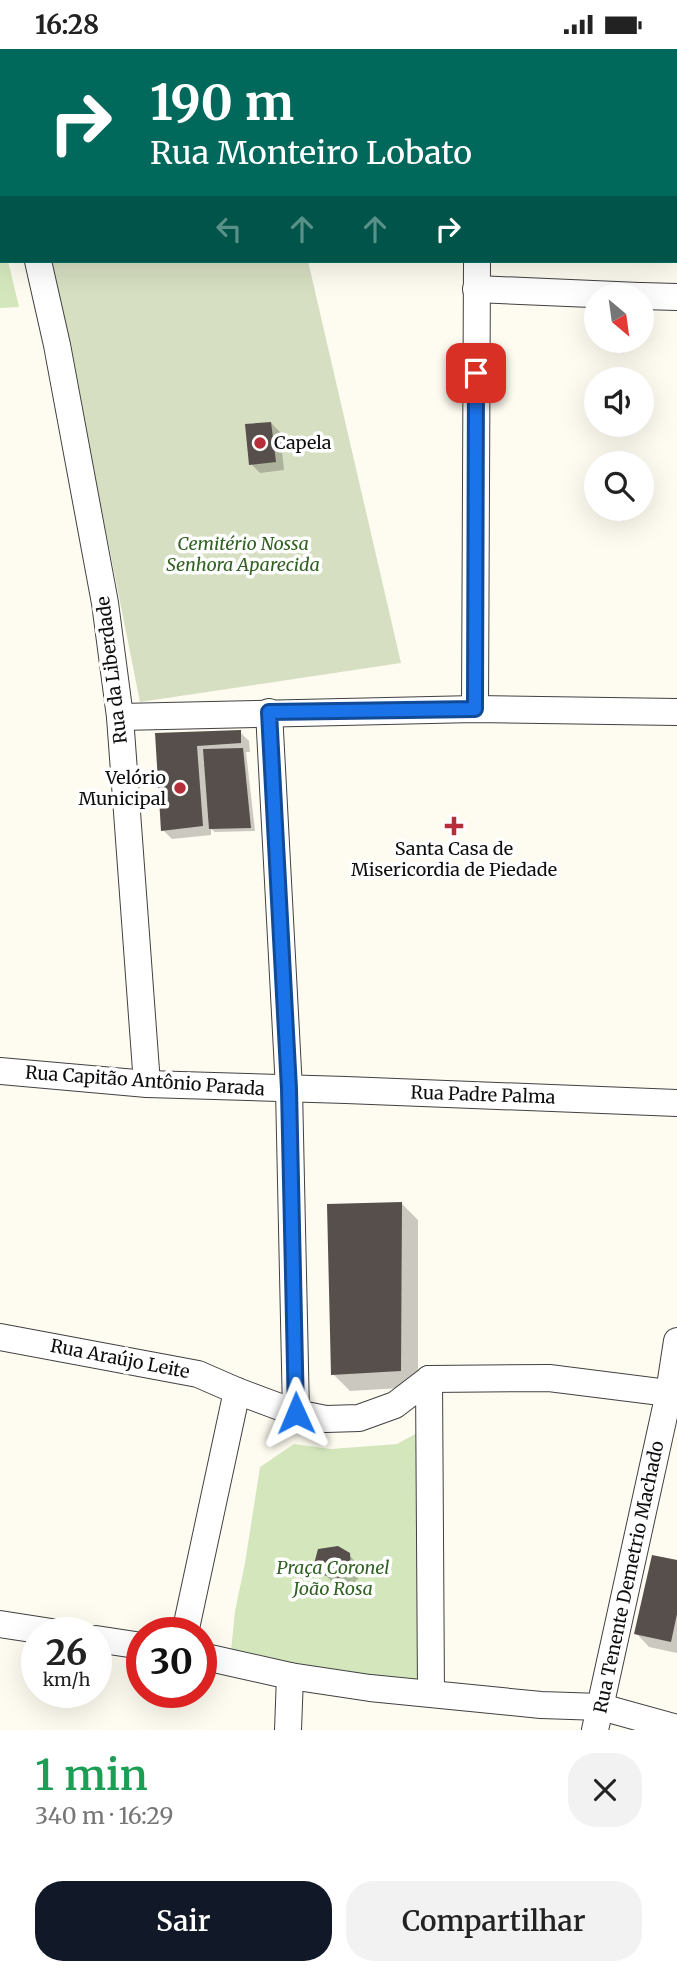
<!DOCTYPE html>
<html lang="pt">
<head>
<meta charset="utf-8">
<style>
  body { margin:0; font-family:Merriweather,serif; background:#f2f2f2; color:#222; height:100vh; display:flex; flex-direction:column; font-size:26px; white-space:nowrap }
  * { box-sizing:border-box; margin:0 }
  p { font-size:23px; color:#767676 }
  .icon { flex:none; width:38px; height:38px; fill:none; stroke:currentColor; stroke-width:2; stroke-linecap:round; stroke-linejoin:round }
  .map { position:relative; height:1681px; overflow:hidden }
  .drawer { display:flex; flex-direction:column; background:#fff; flex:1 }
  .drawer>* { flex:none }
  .guide { position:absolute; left:0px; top:0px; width:677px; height:214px; box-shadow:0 7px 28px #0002; background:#00695c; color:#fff; overflow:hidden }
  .needle { width:46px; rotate:151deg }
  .buttons { position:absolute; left:584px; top:234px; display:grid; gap:14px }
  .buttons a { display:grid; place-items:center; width:70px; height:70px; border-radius:50%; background:#fff; box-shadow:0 7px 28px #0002; font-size:35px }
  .speed { position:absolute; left:21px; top:1568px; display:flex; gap:14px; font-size:35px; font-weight:700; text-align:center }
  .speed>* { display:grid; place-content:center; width:91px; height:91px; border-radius:50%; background:#fff; box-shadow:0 7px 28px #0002; line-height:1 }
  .speed small { font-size:18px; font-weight:400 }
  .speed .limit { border:10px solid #d22; background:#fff; color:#111 }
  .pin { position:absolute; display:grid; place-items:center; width:60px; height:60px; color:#fff; margin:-30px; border-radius:14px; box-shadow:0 4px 10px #0006 }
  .me { position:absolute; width:77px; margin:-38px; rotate:359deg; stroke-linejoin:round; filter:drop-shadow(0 0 5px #0008) }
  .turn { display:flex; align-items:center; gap:24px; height:147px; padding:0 35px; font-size:32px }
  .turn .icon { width:91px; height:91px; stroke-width:2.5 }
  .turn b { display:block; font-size:49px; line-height:60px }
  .lanes { display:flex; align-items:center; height:66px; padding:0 35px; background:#0003; justify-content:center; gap:35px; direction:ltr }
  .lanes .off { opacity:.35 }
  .round { display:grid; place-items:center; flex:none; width:74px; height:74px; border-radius:28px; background:#f2f2f2 }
  .headline { display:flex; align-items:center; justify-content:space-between; height:119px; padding:0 35px }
  h1 { font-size:42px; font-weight:600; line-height:52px; color:#1e9e55 }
  .cta { display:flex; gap:14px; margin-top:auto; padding:14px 35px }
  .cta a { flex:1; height:80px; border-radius:28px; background:#111827; color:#fff; font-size:28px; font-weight:600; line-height:80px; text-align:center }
  .cta a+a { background:#f2f2f2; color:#222 }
  .status { display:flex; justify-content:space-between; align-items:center; height:49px; padding:0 35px; background:#fff; direction:ltr }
  .status svg { height:19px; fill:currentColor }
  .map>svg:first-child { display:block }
  .green { fill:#d4e7bc }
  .cemetery { fill:#d7dfc2 }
  .shadow { fill:#0003 }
  .building { fill:#564f4b }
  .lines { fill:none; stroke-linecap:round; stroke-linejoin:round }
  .minor-casing { stroke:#414141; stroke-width:28 }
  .minor { stroke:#fff; stroke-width:26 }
  .route-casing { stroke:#114b97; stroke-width:18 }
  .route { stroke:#1a73e8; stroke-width:12 }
  .poi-dot { fill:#b52f3b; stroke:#fff; stroke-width:2.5 }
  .labels { text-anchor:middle; stroke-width:7; stroke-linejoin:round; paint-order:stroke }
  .poi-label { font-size:18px; fill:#0e0e0e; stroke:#fff; text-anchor:start }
  .park-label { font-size:18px; font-style:italic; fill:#326223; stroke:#fff }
  .street-label { font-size:18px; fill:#0e0e0e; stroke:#fff }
</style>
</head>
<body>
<div class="status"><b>16:28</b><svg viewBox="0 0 49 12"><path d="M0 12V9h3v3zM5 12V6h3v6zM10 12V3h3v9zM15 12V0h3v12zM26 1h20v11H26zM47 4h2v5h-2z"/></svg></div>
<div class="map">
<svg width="677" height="1681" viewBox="0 0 677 1681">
  <rect width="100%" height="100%" fill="#fefbf0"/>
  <g class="green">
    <polygon points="0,175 2,183 2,212 8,212 19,258 0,259"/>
    <polygon points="419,1383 424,1635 355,1625 231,1602 235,1562 245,1514 260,1418 294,1395 331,1400 397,1395"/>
  </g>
  <polygon class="cemetery" points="52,212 308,212 401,614 140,653"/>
  <g class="shadow">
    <polygon points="271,374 280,383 284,421 260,424 251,415"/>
    <polygon points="240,683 249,692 250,703 246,703 255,782 215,783 211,780 211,786 172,790 163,781 157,686"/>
    <polygon points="401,1154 418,1171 418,1338 350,1342 333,1325"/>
    <polygon points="349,1506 358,1515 359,1529 349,1538 334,1535 315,1515"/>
    <polygon points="677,1513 677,1604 649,1598 636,1584"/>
  </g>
  <g class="building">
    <polygon points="271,373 276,413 249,416 245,375"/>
    <polygon points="241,681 241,694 197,697 203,777 161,782 155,684"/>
    <polygon points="243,699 251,779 209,780 203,700"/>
    <polygon points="402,1153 401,1322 331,1326 327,1155"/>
    <polygon points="338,1497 350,1504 351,1519 340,1529 323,1526 314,1515 318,1500"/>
    <polygon points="652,1506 677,1511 677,1565 671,1593 634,1585"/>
  </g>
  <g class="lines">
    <g class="minor-casing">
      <g id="minor">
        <polyline points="479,2 479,0"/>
        <polyline points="0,42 2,50"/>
        <polyline points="676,99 677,99"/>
        <polyline points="38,212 57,296 105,554 120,668 147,1035"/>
        <polyline points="476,240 639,247"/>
        <polyline points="642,247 677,248"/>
        <polyline points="475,660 477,212"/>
        <polyline points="269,663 289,1040 296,1364"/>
        <polyline points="120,668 475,660 677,663"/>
        <polyline points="0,1022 147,1035 346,1041 677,1054"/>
        <polyline points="0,1288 198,1325 237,1342 296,1364 326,1370 359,1369 395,1356 429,1330"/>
        <polyline points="429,1330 431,1644"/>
        <polyline points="429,1330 549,1329 677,1345"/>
        <polyline points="0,1575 58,1584"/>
        <polyline points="185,1584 237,1342"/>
        <polyline points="96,1590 142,1597"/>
        <polyline points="201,1607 290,1627 370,1639 541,1656 601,1658 677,1679"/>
        <polyline points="288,1681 290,1627"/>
        <polyline points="595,1681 669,1344 677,1292"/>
      </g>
    </g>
    <use href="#minor" class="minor"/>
  </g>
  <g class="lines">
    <g class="route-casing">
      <polyline id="route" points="296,1364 289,1040 269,663 475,660 476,324"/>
    </g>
    <use href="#route" class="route"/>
  </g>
  <g class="poi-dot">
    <circle cx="260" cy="394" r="7"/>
    <circle cx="180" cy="739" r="7"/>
    <path d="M450.5 766.5h7v7h7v7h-7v7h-7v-7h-7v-7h7z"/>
  </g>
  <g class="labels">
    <g class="poi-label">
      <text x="274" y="400">Capela</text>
      <text x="166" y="735" text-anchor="end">Velório<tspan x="166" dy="21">Municipal</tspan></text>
      <text x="454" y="806" text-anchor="middle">Santa Casa de<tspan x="454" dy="21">Misericordia de Piedade</tspan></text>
    </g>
    <g class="park-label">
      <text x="243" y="501">Cemitério Nossa<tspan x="243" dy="21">Senhora Aparecida</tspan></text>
      <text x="333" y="1525">Praça Coronel<tspan x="333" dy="21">João Rosa</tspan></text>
    </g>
    <g class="street-label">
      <text transform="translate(112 621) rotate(-97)" y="6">Rua da Liberdade</text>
      <text transform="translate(145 1032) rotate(4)" y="6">Rua Capitão Antônio Parada</text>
      <text transform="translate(483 1046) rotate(2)" y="6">Rua Padre Palma</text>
      <text transform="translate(120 1310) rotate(11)" y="6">Rua Araújo Leite</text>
      <text transform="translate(629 1528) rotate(-78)" y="6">Rua Tenente Demetrio Machado</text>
    </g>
  </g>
</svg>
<div class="buttons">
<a><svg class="needle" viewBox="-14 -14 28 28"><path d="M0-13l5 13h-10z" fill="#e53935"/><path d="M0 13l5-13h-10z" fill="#767676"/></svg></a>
<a><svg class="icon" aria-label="sound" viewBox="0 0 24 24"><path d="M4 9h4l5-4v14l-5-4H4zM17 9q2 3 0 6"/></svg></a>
<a><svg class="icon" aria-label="search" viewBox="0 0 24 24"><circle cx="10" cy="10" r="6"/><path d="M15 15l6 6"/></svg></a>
</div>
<div class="speed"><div>26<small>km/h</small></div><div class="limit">30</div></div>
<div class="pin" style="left:476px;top:324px;background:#d93025"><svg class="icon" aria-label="arrive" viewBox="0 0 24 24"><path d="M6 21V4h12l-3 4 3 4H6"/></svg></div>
<svg class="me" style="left:296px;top:1364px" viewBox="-20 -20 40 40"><path d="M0-17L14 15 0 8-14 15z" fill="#1a73e8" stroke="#fff" stroke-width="4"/></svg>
<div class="guide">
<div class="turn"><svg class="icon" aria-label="right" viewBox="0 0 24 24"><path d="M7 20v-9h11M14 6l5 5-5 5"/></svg><div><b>190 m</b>Rua Monteiro Lobato</div></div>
<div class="lanes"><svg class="icon off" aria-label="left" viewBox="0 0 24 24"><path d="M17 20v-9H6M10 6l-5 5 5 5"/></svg><svg class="icon off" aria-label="ahead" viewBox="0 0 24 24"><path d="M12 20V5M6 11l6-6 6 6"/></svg><svg class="icon off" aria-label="ahead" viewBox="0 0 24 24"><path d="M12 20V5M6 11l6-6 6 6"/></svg><svg class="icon" aria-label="right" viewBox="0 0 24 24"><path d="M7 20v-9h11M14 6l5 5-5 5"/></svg></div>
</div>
</div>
<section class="drawer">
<div class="headline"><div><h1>1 min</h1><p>340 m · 16:29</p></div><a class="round"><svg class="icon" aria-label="close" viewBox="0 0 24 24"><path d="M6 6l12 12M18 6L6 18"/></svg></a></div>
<div class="cta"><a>Sair</a><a>Compartilhar</a></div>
</section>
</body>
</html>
